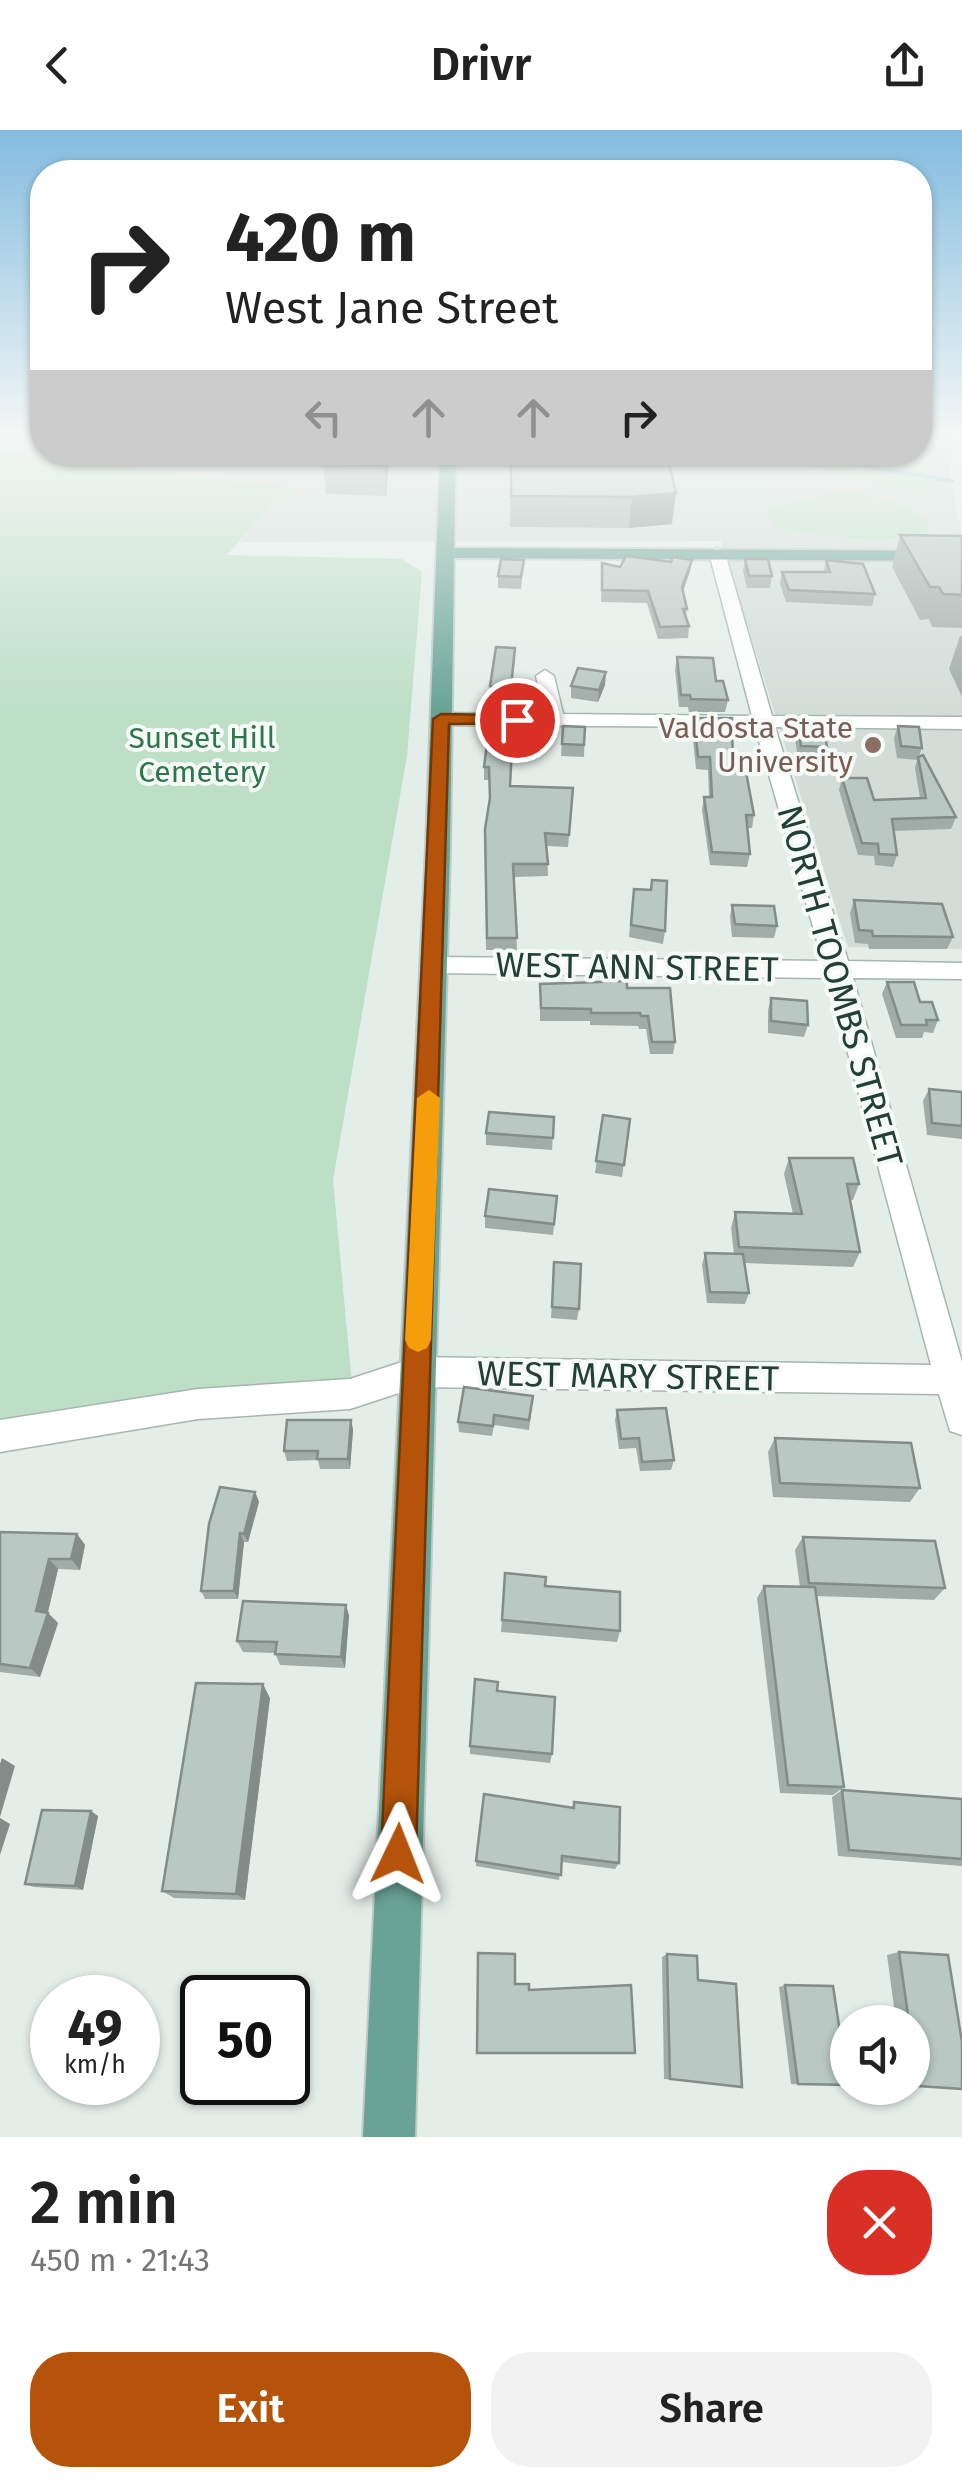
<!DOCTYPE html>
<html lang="en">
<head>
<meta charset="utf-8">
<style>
  body { margin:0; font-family:"Fira Sans",sans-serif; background:#f2f2f2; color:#222; height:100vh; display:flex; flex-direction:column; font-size:38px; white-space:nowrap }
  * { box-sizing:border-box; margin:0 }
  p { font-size:32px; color:#767676 }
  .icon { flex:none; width:55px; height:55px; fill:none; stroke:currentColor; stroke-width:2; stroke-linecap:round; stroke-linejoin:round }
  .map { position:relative; height:2007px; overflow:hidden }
  .drawer { display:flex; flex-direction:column; background:#fff; flex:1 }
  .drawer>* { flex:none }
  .guide { position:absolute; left:30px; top:30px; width:902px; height:305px; border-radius:40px; box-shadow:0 2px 8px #0004; background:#fff; color:#222; overflow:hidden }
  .tools { position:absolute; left:830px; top:1875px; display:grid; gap:20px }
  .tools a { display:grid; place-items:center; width:100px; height:100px; border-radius:50%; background:#fff; box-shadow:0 2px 8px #0004; font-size:50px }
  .speed { position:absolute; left:30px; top:1845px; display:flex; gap:20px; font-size:50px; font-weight:700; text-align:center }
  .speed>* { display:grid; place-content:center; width:130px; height:130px; border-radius:50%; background:#fff; box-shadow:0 2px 8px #0004; line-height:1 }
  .speed small { font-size:25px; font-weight:400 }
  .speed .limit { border:5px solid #111; border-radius:15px; background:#fff; color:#111 }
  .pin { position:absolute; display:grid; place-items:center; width:85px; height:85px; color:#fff; margin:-42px; border:5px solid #fff; border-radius:50%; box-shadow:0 2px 10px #0007 }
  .me { position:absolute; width:110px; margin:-55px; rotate:2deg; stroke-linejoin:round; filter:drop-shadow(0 0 8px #0008) }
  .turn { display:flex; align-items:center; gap:35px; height:210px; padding:0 30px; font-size:45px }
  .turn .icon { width:130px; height:130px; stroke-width:2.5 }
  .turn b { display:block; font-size:70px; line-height:85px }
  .lanes { display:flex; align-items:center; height:95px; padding:0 30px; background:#0003; justify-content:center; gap:50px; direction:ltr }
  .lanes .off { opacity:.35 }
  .round { display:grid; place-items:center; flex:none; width:105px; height:105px; border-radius:40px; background:#f2f2f2 }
  .headline { display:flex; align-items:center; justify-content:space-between; height:170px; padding:0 30px }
  h1 { font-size:60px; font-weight:600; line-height:75px }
  .cta { display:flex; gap:20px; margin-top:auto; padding:20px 30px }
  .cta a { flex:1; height:115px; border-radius:40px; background:#b45309; color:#fff; font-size:40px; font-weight:600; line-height:115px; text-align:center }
  .cta a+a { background:#f2f2f2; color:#222 }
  header { display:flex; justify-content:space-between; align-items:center; height:130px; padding:0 30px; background:#fff; font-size:45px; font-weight:600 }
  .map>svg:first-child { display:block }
  .built { fill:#d2ddd8 }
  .green { fill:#bddfc6 }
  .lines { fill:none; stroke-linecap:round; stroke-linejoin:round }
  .stream { stroke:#8cc7d3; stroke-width:4 }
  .minor-casing { stroke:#a6b6b0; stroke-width:3 }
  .major-casing { stroke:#c1cac7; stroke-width:4 }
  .minor { fill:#fff; fill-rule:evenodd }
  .major { fill:#68a395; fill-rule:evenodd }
  .wall { fill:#9faca7 }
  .shaded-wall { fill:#828c88 }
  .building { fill:#b9c8c2; stroke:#828c88; stroke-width:2.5 }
  .route { fill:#b45309; stroke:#753606; stroke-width:2.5 }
  .slow { fill:#f59e0b }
  .education-dot { fill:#8d6e63; stroke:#f5faf7; stroke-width:4 }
  .labels { text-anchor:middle; stroke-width:8; stroke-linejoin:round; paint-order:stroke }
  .far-education-label { font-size:30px; fill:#785e54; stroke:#f5faf7; text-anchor:end }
  .far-park-label { font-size:30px; fill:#2d774a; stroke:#f5faf7 }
  .street-label { font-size:35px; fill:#234038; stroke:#f5faf7 }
</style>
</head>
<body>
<header><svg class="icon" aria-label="back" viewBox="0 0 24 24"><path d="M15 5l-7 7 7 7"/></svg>Drivr<svg class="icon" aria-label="share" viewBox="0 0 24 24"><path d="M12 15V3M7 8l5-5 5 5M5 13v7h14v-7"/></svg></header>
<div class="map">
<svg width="962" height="2007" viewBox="0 0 962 2007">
  <rect width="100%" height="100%" fill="#e4eee9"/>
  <polygon class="built" points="0,301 42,301 42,322 920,322 920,301 951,301 950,345 962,406 962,819 848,817 721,411 240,412 275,369 0,325"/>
  <g class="green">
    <polygon points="0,321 292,358 299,365 297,369 276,369 227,425 402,429 422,442 407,626 333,1050 352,1255 0,1292"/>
    <path d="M755,323C805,322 887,313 929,340L932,353L920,363Z"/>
    <path d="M832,361C869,362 895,371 927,389L929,402C879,415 824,406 775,397L765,381C787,370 810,372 832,361Z"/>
  </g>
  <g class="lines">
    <polyline class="stream" points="784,322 952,351"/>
    <g class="minor-casing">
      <polygon id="minor" points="717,418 725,423 772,586 962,587 962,599 775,597 848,831 962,833 962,849 853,848 962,1232 962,1305 950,1301 939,1264 417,1257 350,1279 198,1289 0,1322 0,1290 198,1259 350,1249 417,1227 931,1235 828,848 433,843 421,835 433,827 823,831 755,597 441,595 431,589 441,583 544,584 536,546 545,540 554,546 563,584 752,586 709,423"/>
    </g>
    <g class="major-casing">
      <polygon id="major" points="440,322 456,322 454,418 962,421 962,431 454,428 450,718 415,2007 363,2007 426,718"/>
    </g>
    <use href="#minor" class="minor"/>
    <use href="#major" class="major"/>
  </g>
  <g class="wall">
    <polygon points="333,322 390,322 386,366 326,364 323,333"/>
    <polygon points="511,322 631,322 672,394 629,398 510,397"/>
    <polygon points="900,405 962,406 962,498 932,497 929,489 920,490 892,437"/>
    <polygon points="745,429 772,446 770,458 747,458 743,441"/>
    <polygon points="524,430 521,459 498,458 498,446"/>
    <polygon points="826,430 875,464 872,476 786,472 780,454 782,442 824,442"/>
    <polygon points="602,433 620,437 690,441 683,461 687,479 686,487 689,496 688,508 658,509 647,473 601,472"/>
    <polygon points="960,506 962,506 962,567 949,539"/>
    <polygon points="515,527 511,566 490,565 490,556"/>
    <polygon points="677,527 716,551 728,570 725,582 689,582 688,577 679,577 675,540"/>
    <polygon points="605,555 598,572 571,568 571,556"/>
    <polygon points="694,588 733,641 754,685 752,698 747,698 750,724 747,737 710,735 702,680 704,667 709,667 708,640 696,639 692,600"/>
    <polygon points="798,595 827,617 823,630 798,629 795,608"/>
    <polygon points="563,596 585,597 584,627 561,626"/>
    <polygon points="898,596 922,618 919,626 956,687 951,699 894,701 897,725 893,737 875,735 874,726 858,725 839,660 842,648 874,670 920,668 915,638 917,630 897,628 894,608"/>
    <polygon points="489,597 511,656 573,658 568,717 547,716 548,746 514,747 517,820 486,820 485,699 489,670 489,650 484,650 484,637"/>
    <polygon points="651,760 665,801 663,814 629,807 632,771"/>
    <polygon points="854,770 953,807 947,819 869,819 868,814 855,813 850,783"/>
    <polygon points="732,775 777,796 774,808 732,807 730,787"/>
    <polygon points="887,852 920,872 938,890 933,903 924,902 922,908 896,908 882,864"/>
    <polygon points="540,854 627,858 675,912 673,924 650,924 646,899 639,899 638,896 590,895 590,891 540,891"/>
    <polygon points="771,868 808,895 804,907 768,903 768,880"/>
    <polygon points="929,959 962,962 962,1009 927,1005 923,971"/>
    <polygon points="603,985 630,989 622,1047 595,1043"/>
    <polygon points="554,987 552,1020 486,1015 486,1003"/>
    <polygon points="789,1028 859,1054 853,1070 850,1070 860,1122 853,1137 745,1133 749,1163 745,1174 707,1173 702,1135 705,1123 734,1124 731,1098 735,1082 793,1084 784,1044"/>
    <polygon points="557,1066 553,1105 485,1098 485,1086"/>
    <polygon points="554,1132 579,1179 577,1190 551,1188"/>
    <polygon points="533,1266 529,1300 494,1295 492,1306 459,1302 458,1292"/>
    <polygon points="617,1280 674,1330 671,1340 640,1341 636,1318 619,1319 615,1290"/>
    <polygon points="351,1290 353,1300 350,1339 320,1339 318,1330 287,1331 284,1321"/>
    <polygon points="775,1308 920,1358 910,1372 773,1367 768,1322"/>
    <polygon points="255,1362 259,1372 248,1412 244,1412 238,1469 205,1469 201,1461"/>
    <polygon points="0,1402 77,1404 85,1415 80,1440 58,1439 48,1483 58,1493 40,1547 0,1542"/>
    <polygon points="803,1407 945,1458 934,1470 816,1466 844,1657 833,1665 780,1663 757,1468 764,1456 800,1457 795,1420"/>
    <polygon points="505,1443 545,1456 620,1501 617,1512 501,1502"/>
    <polygon points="346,1475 349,1486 345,1538 280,1535 275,1523 243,1522 237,1511"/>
    <polygon points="497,1561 552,1624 550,1633 470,1624 470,1616"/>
    <polygon points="270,1568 245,1770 174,1768 162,1761"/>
    <polygon points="842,1660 962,1669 962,1736 838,1726 832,1667"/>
    <polygon points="574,1672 619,1733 615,1739 562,1732 559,1750 476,1736 476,1731 572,1678"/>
    <polygon points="98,1686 83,1760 34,1757 25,1754"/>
    <polygon points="899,1822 962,1959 912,1956 912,1892 896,1892 887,1825"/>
    <polygon points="667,1824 698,1850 742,1957 664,1949 662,1827"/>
    <polygon points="785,1855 848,1955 791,1954 779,1857"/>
  </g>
  <g class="shaded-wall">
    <polygon points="385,322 390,322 386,366 384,336"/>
    <polygon points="676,363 672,394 629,398 632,367"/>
    <polygon points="692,430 690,441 680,469 682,457"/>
    <polygon points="606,542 605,555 598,572 599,560"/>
    <polygon points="351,1290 353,1300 350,1339 348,1329"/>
    <polygon points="255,1362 259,1372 248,1412 244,1404"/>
    <polygon points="240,1403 244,1412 238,1469 234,1461"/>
    <polygon points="77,1404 85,1415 80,1440 71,1429"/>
    <polygon points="49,1429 58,1439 46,1489 48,1483 58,1493 40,1547 30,1538 36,1481"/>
    <polygon points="346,1475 349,1486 345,1538 341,1527"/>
    <polygon points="263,1554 270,1568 245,1770 236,1764"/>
    <polygon points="2,1628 15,1636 0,1687 0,1634"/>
    <polygon points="91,1681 98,1686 83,1760 75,1756"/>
    <polygon points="0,1688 10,1694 0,1725"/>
  </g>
  <g class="building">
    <polygon points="333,322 385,322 384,336 323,333"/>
    <polygon points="511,322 631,322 631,324 667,324 676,363 632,367 511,366"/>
    <polygon points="900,405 962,406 962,465 943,464 939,457 930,457"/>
    <polygon points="626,426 671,432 673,427 692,430 682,457 687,479 683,479 689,496 660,497 648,461 602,460 602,433 620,437"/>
    <polygon points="501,429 524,430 521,447 498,446"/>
    <polygon points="745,429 768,429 772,446 749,446"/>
    <polygon points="826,430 863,434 875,464 789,460 782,442 830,442"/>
    <polygon points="496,517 515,518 511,557 490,556"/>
    <polygon points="677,527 713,528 716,551 723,551 728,570 691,569 690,565 681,565"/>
    <polygon points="578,538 606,542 599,560 571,556"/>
    <polygon points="694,588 732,588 733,641 746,642 754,685 746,685 750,724 712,722 704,667 712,667 710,627 698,627"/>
    <polygon points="798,595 823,596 827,617 801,616"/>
    <polygon points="563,596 585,597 584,615 562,614"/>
    <polygon points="898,596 919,597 922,618 901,616"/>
    <polygon points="489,597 513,598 510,656 573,658 569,705 545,703 548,734 513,734 517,808 487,808 485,699 490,668 489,637 484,637"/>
    <polygon points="923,625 956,687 892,689 897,725 879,724 878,714 862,713 842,648 867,648 874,670 926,668 918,627"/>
    <polygon points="652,750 667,751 665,801 631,795 634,759 651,760"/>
    <polygon points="854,770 942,774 953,807 873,806 872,801 859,800"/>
    <polygon points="732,775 774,776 777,796 735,794"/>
    <polygon points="627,851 627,858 670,858 675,912 652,912 648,886 641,886 640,883 591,883 591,879 541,878 540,854"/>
    <polygon points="887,852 914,852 920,872 932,872 938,890 926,890 927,895 901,895"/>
    <polygon points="771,868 807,871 808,895 771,891"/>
    <polygon points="929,959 962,962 962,996 932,993"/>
    <polygon points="489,982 554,987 553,1008 486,1003"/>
    <polygon points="603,985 630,989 624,1035 596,1031"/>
    <polygon points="789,1028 853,1028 859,1054 847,1054 860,1122 739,1117 735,1082 802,1084"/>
    <polygon points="489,1059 557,1066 554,1094 485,1086"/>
    <polygon points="705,1123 743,1124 749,1163 710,1162"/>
    <polygon points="554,1132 581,1134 579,1179 552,1177"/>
    <polygon points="464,1257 533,1266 529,1290 494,1285 493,1296 458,1292"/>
    <polygon points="666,1278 674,1330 642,1332 639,1308 621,1309 617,1280"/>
    <polygon points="287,1290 351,1290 348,1329 317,1329 318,1321 284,1321"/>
    <polygon points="775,1308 911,1313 920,1358 780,1353"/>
    <polygon points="220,1357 255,1362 244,1404 240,1403 234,1461 201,1461 209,1394"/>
    <polygon points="0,1402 77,1404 71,1429 49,1429 36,1481 48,1483 30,1538 0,1534"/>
    <polygon points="803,1407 935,1411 945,1458 809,1453"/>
    <polygon points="505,1443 546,1447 545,1456 620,1462 620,1501 502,1490"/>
    <polygon points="764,1456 815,1457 844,1657 788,1655"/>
    <polygon points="243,1471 346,1475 341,1527 275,1524 277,1512 237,1511"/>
    <polygon points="475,1549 498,1552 497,1561 555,1567 552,1624 470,1616"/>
    <polygon points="196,1553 263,1554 236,1764 162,1761"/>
    <polygon points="842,1660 962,1669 962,1729 849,1720"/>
    <polygon points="484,1664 574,1678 574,1672 620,1677 619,1733 562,1726 561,1745 476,1731"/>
    <polygon points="42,1680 91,1681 75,1756 25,1754"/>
    <polygon points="899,1822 948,1825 962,1912 962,1959 918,1956 912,1914 912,1892 909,1892"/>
    <polygon points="478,1823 515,1824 515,1854 529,1854 529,1860 631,1855 635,1923 477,1923"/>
    <polygon points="667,1824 697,1826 698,1850 736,1854 742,1957 670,1949"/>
    <polygon points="785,1855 833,1856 848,1955 798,1954"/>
  </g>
  <linearGradient id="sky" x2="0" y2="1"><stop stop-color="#83bce0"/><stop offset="0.52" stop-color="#f3f7f5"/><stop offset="1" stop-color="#f3f7f5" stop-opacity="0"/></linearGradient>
  <rect width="962" height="582" fill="url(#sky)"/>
  <polygon class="route" points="517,585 523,587 523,593 449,594 416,1724 411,1736 398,1741 386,1736 381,1724 433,589 441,584"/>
  <polygon class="slow" points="429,960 440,968 431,1210 427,1218 418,1222 409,1218 405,1210 417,968"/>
  <circle class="education-dot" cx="873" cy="615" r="10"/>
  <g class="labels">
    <g class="far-education-label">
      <text x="853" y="608">Valdosta State<tspan x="853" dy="34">University</tspan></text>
    </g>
    <g class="far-park-label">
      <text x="202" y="618">Sunset Hill<tspan x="202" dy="34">Cemetery</tspan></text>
    </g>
    <g class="street-label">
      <text transform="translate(637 837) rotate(1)" y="12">WEST ANN STREET</text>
      <text transform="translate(840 856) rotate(74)" y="12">NORTH TOOMBS STREET</text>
      <text transform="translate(628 1246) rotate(1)" y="12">WEST MARY STREET</text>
    </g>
  </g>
</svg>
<div class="tools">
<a><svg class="icon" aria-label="sound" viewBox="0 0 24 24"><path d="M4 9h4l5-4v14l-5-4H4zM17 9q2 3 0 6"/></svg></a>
</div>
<div class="speed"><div>49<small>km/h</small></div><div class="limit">50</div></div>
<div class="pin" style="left:517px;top:590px;background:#d93025"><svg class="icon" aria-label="arrive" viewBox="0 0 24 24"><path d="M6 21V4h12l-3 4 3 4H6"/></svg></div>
<svg class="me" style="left:398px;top:1724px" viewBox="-20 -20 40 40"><path d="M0-17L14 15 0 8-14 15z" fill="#b45309" stroke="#fff" stroke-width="4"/></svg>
<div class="guide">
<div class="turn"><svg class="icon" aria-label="right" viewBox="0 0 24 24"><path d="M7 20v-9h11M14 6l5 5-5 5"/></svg><div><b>420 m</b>West Jane Street</div></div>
<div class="lanes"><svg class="icon off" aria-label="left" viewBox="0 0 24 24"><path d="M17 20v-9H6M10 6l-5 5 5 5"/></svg><svg class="icon off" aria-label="ahead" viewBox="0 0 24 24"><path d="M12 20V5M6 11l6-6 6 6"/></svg><svg class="icon off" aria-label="ahead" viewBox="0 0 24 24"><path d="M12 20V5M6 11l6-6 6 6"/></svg><svg class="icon" aria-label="right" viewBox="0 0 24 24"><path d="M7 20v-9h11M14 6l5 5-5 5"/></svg></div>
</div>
</div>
<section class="drawer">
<div class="headline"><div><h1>2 min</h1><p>450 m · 21:43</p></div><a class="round" style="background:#d93025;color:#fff"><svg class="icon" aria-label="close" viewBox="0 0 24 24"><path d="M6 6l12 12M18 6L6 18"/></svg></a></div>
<div class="cta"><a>Exit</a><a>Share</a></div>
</section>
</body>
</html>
